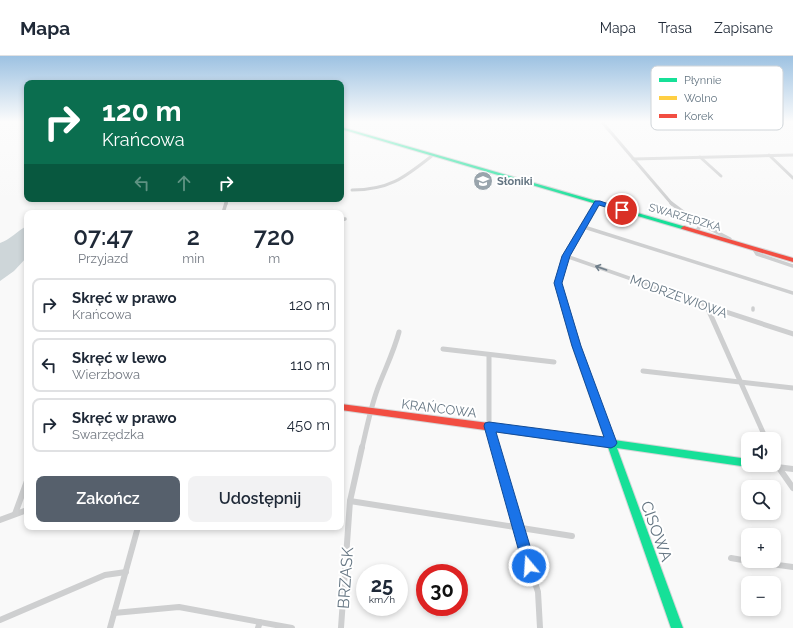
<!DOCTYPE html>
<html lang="pl">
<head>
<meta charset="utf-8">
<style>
  body { margin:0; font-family:Raleway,sans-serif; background:#f2f2f3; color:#1f2937; height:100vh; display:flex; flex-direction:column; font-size:15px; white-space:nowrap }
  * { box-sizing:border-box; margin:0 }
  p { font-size:13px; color:#747a83 }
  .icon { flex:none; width:22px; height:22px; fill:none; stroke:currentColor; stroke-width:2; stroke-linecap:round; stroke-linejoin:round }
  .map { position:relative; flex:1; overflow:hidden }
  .details { position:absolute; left:24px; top:154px; width:320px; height:320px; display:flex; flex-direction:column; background:#fff; border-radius:8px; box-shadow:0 2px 6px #0003 }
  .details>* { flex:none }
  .top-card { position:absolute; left:24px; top:24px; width:320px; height:122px; border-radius:8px; box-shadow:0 2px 6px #0003; background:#0b6e4f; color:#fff; overflow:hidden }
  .tools { position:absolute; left:741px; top:376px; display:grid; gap:8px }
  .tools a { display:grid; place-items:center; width:40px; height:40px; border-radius:8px; background:#fff; box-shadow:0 2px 6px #0003; font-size:20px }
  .speed { position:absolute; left:356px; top:508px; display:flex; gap:8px; font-size:20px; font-weight:700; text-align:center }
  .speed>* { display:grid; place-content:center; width:52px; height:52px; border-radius:50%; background:#fff; box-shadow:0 2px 6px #0003; line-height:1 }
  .speed small { font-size:10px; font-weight:400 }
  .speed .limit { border:6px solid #d22; background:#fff; color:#111 }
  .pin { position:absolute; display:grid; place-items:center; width:34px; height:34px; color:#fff; margin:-17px; border:2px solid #fff; border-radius:50%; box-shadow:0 1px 4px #0007 }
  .me { position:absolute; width:44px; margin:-22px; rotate:342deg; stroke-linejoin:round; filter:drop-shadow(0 0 3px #0008) }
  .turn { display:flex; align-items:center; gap:14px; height:84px; padding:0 12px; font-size:18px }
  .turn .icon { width:52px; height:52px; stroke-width:2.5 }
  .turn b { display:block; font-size:28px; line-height:34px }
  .lanes { display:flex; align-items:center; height:38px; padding:0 12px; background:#0003; justify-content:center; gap:20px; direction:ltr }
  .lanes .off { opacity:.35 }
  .eta { display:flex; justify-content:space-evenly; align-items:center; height:68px; text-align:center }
  .eta b { font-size:24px; font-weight:600; line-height:28px }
  .primary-button { display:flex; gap:8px; margin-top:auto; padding:8px 12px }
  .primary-button a { flex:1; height:46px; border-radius:8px; background:#56606c; color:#fff; font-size:16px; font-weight:600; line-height:46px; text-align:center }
  .primary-button a+a { background:#f2f2f3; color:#1f2937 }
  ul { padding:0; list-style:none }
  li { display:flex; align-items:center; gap:12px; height:54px; margin:0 8px 6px; padding:0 4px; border:2px solid #e0e1e3; border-radius:8px }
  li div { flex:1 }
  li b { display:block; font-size:15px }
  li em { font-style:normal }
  header { display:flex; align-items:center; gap:24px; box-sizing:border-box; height:56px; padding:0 20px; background:#fff; border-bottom:1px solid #e0e1e3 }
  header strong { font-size:19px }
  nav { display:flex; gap:22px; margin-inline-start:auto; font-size:14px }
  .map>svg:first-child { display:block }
  .water { fill:#ced6d9 }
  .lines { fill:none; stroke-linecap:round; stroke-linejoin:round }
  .fast-casing { stroke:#d5d6d7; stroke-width:2 }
  .slow-casing { stroke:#d5d6d7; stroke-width:2 }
  .jam-casing { stroke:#d5d6d7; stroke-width:2 }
  .street-far3 { stroke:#cecfd0; stroke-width:3 }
  .street-far2 { stroke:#cecfd0; stroke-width:3.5 }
  .street-far1 { stroke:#cecfd0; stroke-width:5 }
  .street { stroke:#cecfd0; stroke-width:6 }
  .fast { fill:#16e098; fill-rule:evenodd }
  .slow { fill:#ffcf43; fill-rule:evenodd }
  .jam { fill:#f24e42; fill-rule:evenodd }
  .oneway { stroke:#707f8b }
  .route { fill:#1a73e8; stroke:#114b97 }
  .labels { text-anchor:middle; stroke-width:4; stroke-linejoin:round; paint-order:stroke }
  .far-poi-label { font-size:11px; font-weight:bold; fill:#657683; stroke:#fff; text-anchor:start }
  .far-street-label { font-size:11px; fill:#657683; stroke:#fff }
  .street-label { font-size:13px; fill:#657683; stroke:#fff }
  .near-street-label { font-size:16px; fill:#657683; stroke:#fff }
  .key { fill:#fff; stroke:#d1d6da; stroke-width:1 }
  .key-label { font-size:11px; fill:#657683 }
</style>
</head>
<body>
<header>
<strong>Mapa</strong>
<nav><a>Mapa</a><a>Trasa</a><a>Zapisane</a></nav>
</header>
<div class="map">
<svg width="793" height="572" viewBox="0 0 793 572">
  <rect width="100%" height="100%" fill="#f9f9f9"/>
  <path class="water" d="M27,170V201L14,215L0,225V187C10,184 17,175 27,170Z"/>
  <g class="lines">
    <g class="fast-casing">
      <g id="fast">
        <polygon points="341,71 686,171 687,172 686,173 682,173 341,73"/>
        <polygon points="576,286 580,289 614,384 748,403 748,409 751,409 748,411 617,392 683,572 671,572 608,391 528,380 525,379 524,376 525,373 528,372 605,383 572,289"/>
      </g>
    </g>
    <g class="slow-casing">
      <polygon id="slow" points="597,145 600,147 569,200 561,227 580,289 576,292 572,289 555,227 563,200 594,147"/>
    </g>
    <g class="jam-casing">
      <g id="jam">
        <polygon points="684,170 793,202 793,206 682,173 681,172"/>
        <polygon points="341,348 528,372 531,373 532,376 531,379 528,380 341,354"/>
      </g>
    </g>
    <g class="street-far3">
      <polyline points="602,66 672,148"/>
      <polyline points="769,99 793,122"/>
      <polyline points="700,101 721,120"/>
      <polyline points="633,103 793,99"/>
      <path d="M352,134C390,134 405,121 433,99"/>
      <polyline points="226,148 227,143"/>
    </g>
    <g class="street-far2">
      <polyline points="671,147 695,165 730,183 729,185"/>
      <polyline points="223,157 226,147"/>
      <polyline points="341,164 345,163"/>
      <polyline points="584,171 793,237"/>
      <polyline points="696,176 700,170 698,166"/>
      <polyline points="754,193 757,198 793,210"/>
      <polyline points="566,200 720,254"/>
      <polyline points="707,250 709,254"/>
      <polyline points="753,252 753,254"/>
    </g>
    <g class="street-far1">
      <polyline points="708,253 766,383"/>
      <polyline points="717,253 793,278"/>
      <polyline points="443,293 554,306"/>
      <polyline points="489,299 489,370 495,392"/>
      <polyline points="643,315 793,332"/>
      <path d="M362,392C367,371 371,349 379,329C386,311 394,295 399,276"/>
    </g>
    <g class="street">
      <polyline points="495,391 517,471 538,536 540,572"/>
      <polyline points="774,401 779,412 793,432"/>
      <polyline points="761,409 793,413"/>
      <polyline points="350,445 572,480"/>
      <polyline points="15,458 27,425"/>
      <polyline points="0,464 27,454"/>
      <polyline points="731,502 748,505"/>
      <polyline points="749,505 793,511"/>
      <polyline points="114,557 179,551 292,572"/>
      <polyline points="0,564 105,519 126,516"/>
      <polyline points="110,572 138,471"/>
      <polyline points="258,572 260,566"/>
      <polyline points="341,572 350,445 362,391"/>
    </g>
    <use href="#fast" class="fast"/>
    <use href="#slow" class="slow"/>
    <use href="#jam" class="jam"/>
  </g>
  <defs><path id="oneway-shaft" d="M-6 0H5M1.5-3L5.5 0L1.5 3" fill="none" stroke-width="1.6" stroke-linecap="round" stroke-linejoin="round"/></defs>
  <use class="oneway" href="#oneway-shaft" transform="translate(601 212) rotate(-161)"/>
  <linearGradient id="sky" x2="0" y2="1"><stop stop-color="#9dc2e2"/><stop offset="0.45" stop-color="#fcfcfc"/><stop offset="1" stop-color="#fcfcfc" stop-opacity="0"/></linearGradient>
  <rect width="793" height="146" fill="url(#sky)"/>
  <polygon class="route" points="595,145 600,145 626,154 622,156 599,149 570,200 562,227 581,290 617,387 615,390 611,392 496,376 536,510 534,515 529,517 525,515 523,510 484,370 485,367 489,366 604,381 572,290 554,227 562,200"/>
  <defs>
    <g id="school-disc" transform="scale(1)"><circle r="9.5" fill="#99a4ac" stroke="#fff"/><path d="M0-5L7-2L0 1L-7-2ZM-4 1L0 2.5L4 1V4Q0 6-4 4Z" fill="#fff"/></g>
  </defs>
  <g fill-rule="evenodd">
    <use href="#school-disc" x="483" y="125"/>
  </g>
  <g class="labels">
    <g class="far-poi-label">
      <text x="497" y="129">Słoniki</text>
    </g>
    <g class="far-street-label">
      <text transform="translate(685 161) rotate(16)" y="4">SWARZĘDZKA</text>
    </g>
    <g class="street-label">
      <text transform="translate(679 240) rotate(20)" y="5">MODRZEWIOWA</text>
      <text transform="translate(439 352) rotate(7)" y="5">KRAŃCOWA</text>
    </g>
    <g class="near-street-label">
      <text transform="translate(657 475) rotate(70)" y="6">CISOWA</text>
      <text transform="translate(345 522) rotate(-86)" y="6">BRZASK</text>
    </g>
  </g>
  <rect x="651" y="10" width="132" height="64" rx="6" class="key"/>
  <rect x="659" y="22" width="18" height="4" fill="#16e098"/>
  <rect x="659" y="40" width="18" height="4" fill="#ffcf43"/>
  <rect x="659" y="58" width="18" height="4" fill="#f24e42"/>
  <g class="key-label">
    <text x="684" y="28">Płynnie</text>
    <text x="684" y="46">Wolno</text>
    <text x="684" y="64">Korek</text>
  </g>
</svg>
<div class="tools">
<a><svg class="icon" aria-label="sound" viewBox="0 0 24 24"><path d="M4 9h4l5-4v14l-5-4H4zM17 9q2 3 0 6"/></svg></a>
<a><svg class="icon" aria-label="search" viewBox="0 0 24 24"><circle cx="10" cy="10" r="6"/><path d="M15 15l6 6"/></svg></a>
<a>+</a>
<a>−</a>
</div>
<div class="speed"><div>25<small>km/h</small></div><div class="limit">30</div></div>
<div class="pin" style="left:622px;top:154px;background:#d93025"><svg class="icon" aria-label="arrive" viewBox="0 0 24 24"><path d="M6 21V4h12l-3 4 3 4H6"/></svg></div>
<svg class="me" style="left:529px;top:510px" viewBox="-20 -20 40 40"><circle r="17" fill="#1a73e8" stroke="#fff" stroke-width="3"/><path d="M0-11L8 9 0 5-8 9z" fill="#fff"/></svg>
<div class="top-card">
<div class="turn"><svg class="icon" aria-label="right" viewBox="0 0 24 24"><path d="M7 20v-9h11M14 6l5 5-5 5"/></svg><div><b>120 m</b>Krańcowa</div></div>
<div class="lanes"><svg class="icon off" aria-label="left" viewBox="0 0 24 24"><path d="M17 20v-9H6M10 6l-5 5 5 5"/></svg><svg class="icon off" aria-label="ahead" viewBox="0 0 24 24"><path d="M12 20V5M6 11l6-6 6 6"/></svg><svg class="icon" aria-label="right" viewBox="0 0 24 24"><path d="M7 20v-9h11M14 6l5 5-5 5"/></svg></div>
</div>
<section class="details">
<div class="eta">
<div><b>07:47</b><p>Przyjazd</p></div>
<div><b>2</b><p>min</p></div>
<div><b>720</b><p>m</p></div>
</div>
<ul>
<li><svg class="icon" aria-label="right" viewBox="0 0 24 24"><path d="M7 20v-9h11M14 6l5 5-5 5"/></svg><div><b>Skręć w prawo</b><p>Krańcowa</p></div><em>120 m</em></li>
<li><svg class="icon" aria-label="left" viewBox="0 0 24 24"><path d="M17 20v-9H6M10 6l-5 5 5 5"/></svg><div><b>Skręć w lewo</b><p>Wierzbowa</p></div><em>110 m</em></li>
<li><svg class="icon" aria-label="right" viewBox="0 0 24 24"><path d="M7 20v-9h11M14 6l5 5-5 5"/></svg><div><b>Skręć w prawo</b><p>Swarzędzka</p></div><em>450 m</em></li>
</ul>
<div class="primary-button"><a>Zakończ</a><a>Udostępnij</a></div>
</section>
</div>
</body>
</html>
